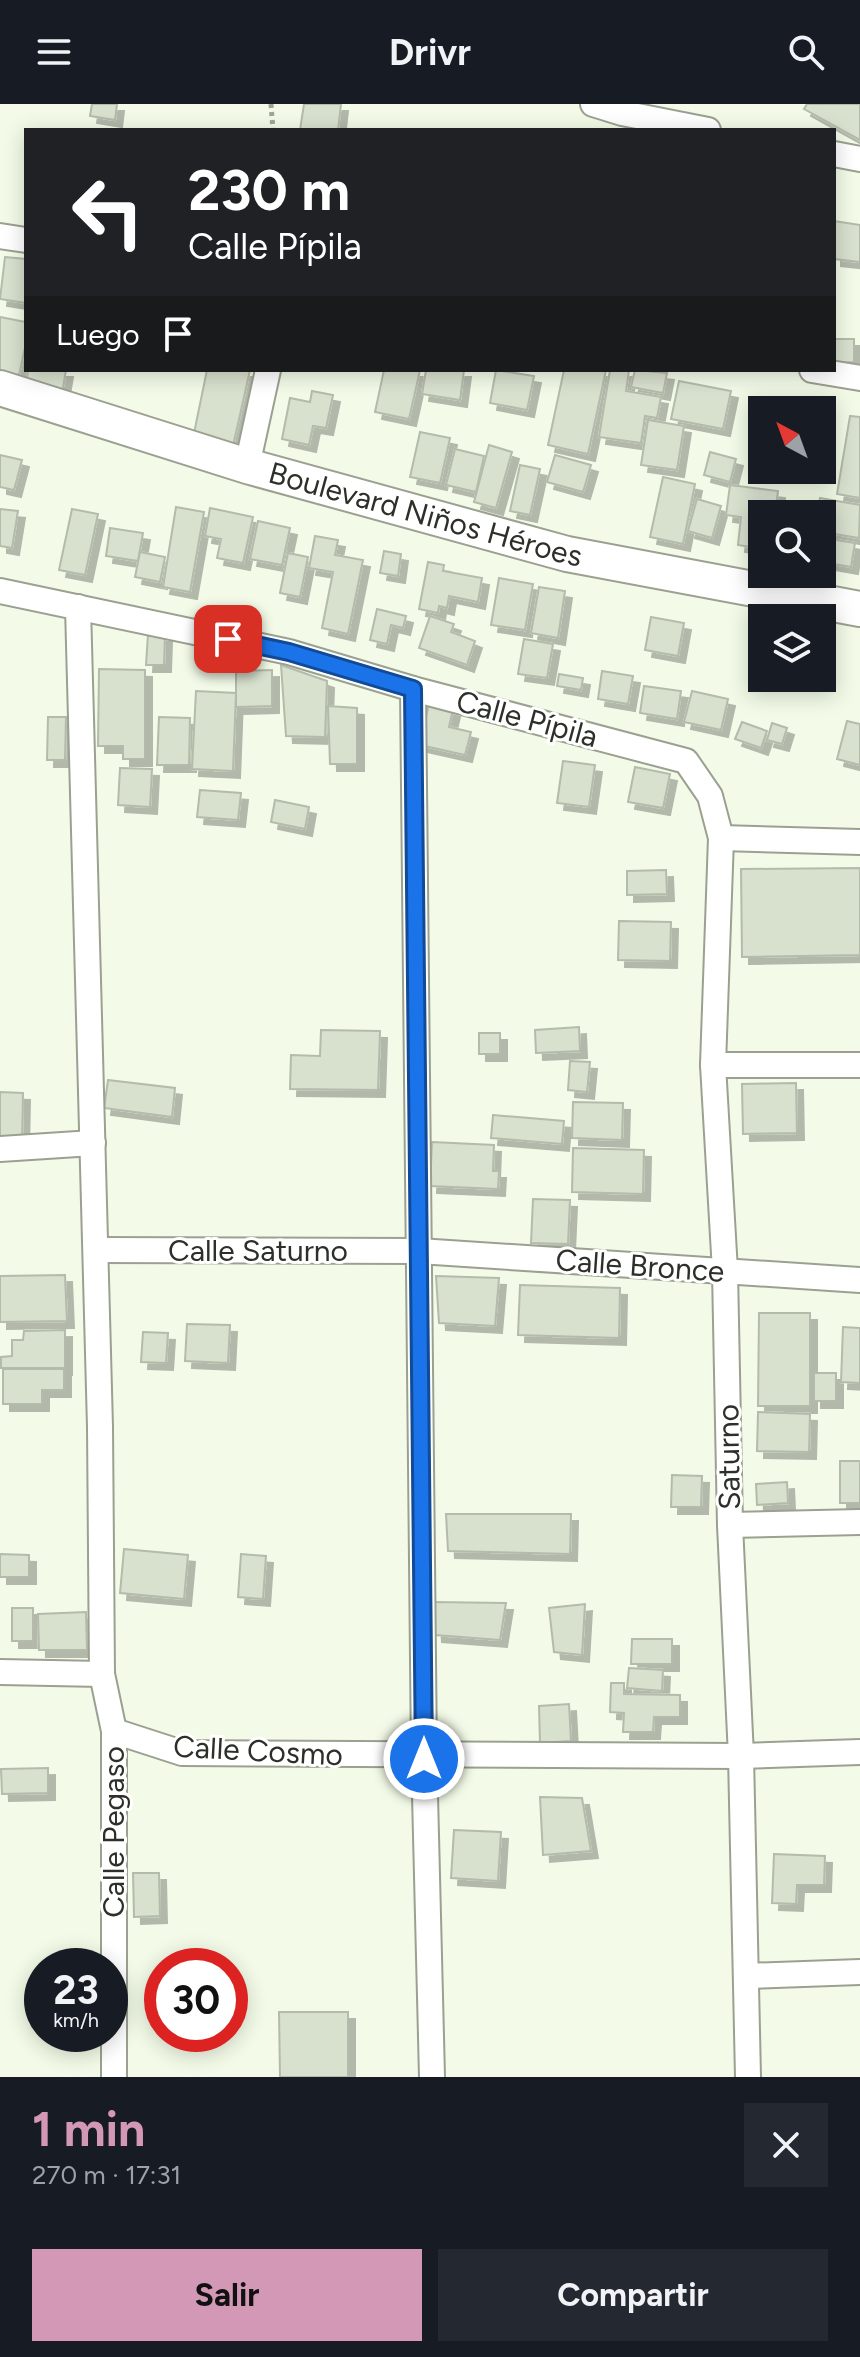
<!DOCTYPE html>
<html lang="es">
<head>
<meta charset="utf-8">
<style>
  body { margin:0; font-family:Figtree,sans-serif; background:#242831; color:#f1f3f6; height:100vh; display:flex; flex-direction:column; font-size:30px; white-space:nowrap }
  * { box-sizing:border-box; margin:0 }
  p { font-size:26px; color:#9ea1a6 }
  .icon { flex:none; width:44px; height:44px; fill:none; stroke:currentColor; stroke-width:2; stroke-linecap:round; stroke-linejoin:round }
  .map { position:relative; height:1973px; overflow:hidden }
  .drawer { display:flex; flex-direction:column; background:#171b24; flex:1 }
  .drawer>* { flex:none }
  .banner { position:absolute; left:24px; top:24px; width:812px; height:244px; border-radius:0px; box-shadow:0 4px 20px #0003; background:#202124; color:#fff; overflow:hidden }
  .needle { width:52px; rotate:319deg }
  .buttons { position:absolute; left:748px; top:292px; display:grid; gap:16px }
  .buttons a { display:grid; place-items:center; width:88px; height:88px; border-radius:0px; background:#171b24; box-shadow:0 4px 20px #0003; font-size:40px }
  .speed { position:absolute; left:24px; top:1844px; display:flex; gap:16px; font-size:40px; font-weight:700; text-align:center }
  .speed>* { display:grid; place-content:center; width:104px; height:104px; border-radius:50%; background:#171b24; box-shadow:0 4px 20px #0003; line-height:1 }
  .speed small { font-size:20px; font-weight:400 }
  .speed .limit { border:12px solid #d22; background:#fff; color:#111 }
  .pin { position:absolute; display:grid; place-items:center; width:68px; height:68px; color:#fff; margin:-34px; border-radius:16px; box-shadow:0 4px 12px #0006 }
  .me { position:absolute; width:88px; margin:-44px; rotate:0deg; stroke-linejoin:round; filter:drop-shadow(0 0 6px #0008) }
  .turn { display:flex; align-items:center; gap:28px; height:168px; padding:0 32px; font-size:36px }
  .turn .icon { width:104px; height:104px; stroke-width:2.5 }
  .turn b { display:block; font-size:56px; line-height:68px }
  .then { display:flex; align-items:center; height:76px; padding:0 32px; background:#0003; gap:16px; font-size:30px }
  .round { display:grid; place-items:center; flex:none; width:84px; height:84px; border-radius:0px; background:#242831 }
  .overview { display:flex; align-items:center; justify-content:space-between; height:136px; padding:0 32px }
  h1 { font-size:48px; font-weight:700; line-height:60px; color:#d498b7 }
  .primary-button { display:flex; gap:16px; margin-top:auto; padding:16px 32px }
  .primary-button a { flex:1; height:92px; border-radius:0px; background:#d498b7; color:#111; font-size:32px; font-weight:700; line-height:92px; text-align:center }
  .primary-button a+a { background:#242831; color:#f1f3f6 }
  header { display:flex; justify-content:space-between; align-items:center; height:104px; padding:0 32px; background:#171b24; font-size:36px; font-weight:700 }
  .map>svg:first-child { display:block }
  .building { fill:#d8e0ce; stroke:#b4bbaa; stroke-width:2; filter:url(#shadow) }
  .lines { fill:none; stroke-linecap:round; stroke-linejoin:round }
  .street-casing { stroke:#9aa190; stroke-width:28 }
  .secondary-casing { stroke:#9aa190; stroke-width:38 }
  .path { stroke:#9ea496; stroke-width:5; stroke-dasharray:4 4; stroke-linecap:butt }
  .street { stroke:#fff; stroke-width:24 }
  .secondary { stroke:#fff; stroke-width:34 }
  .route-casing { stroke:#114b97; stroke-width:20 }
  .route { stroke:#1a73e8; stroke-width:14 }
  .labels { text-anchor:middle; stroke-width:6; stroke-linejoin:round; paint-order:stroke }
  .street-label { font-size:30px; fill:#2d3029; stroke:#fff }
</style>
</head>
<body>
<header><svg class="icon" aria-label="menu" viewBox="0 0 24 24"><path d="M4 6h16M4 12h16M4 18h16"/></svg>Drivr<svg class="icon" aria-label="search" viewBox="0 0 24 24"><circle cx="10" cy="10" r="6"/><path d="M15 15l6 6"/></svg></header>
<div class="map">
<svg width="860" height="1973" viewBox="0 0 860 1973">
  <defs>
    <filter id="shadow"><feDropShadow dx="7" dy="7" stdDeviation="0" flood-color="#0004"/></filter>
  </defs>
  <rect width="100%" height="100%" fill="#f3fbe8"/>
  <g class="building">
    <polygon points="92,0 117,0 115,16 90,12"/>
    <polygon points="304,0 341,0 338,26 300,26"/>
    <polygon points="807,0 860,0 860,36 804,5"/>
    <polygon points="834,117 860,121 860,158 834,155"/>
    <polygon points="5,153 26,155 26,199 0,195"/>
    <polygon points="0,213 26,218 26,239 19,271 0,267"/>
    <polygon points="834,235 854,235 854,258 834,259"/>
    <polygon points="28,266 66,266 62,289 26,283"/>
    <polygon points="207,266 250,266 233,342 193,334"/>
    <polygon points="384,266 420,266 409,315 375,308"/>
    <polygon points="426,266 464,266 460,296 422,290"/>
    <polygon points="496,266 534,272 527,306 490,299"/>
    <polygon points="564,266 606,266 588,350 548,341"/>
    <polygon points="610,266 629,266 626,287 661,293 657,314 645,312 641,339 599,333"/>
    <polygon points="635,266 667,269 663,289 631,283"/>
    <polygon points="679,277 731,287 723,325 671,315"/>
    <polygon points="312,287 333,291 326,324 313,322 309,341 282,335 290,294 310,298"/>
    <polygon points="759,297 790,303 789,306 762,306 762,344 750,342"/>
    <polygon points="850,312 860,313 860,394 837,390"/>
    <polygon points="648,316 684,322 677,366 641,361"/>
    <polygon points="420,328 450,334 440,379 410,373"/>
    <polygon points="489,341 512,348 496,404 474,398"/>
    <polygon points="455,345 484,352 476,388 446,381"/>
    <polygon points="710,348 736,355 730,378 704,371"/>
    <polygon points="0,351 22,356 14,386 0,383"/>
    <polygon points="555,351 591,361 583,388 547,378"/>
    <polygon points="520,361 540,365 530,411 510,407"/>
    <polygon points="663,373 695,380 683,440 650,433"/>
    <polygon points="730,381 778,387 775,410 762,410 757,444 738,441 741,413 726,411"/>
    <polygon points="820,394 860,401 859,434 822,428 822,410 817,410"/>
    <polygon points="697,395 721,402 712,434 688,427"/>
    <polygon points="176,403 204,408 190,488 163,483"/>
    <polygon points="210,404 253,413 243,459 217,454 221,435 205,432"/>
    <polygon points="0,405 18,407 12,444 0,442"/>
    <polygon points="72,405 98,410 85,471 59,466"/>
    <polygon points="258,417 290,424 282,461 250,455"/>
    <polygon points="110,424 143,429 138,457 106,452"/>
    <polygon points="315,432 338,436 335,451 363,456 348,530 322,524 333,468 309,464"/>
    <polygon points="824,434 855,439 851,463 822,458"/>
    <polygon points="384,447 401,450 398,472 380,469"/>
    <polygon points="140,448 165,453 160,478 135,473"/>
    <polygon points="288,449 308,453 300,493 280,489"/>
    <polygon points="428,458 444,461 443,467 482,474 478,498 449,492 447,504 439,502 438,509 419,505"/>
    <polygon points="499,474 533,480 525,526 491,521"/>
    <polygon points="539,483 565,487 558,534 531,529"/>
    <polygon points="377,505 406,512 403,524 391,521 387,540 370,536"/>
    <polygon points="430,512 454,520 451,528 475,537 467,561 419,544"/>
    <polygon points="651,513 684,519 678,552 645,546"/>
    <polygon points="148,530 165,531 164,561 146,561"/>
    <polygon points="524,535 553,540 547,574 518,570"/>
    <polygon points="281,561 327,577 325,633 286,632"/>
    <polygon points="99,565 145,566 145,655 123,655 123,642 98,642"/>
    <polygon points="272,566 272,602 236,603 236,567"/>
    <polygon points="602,567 633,572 628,600 598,595"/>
    <polygon points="559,570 583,574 581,586 557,582"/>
    <polygon points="644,582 681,587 677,615 640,609"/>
    <polygon points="196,587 236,589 233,667 192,665"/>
    <polygon points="692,587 728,595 721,626 684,618"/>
    <polygon points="429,600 453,606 449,623 471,628 465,651 420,641"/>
    <polygon points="328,602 357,604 357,660 330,660"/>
    <polygon points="48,613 66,613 65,656 47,656"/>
    <polygon points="159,613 190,614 189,661 157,661"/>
    <polygon points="847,617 860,620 860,661 837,655"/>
    <polygon points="742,618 767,627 761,644 735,635"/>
    <polygon points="772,619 787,624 782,640 767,636"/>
    <polygon points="563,657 595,661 589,703 557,699"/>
    <polygon points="635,663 670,670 663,704 628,698"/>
    <polygon points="120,664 152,665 150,703 118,701"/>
    <polygon points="200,686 241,689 238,716 197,713"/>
    <polygon points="275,696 309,703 305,725 271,718"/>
    <polygon points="860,764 860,851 742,853 741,765"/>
    <polygon points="666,766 667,790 627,791 627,767"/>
    <polygon points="619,817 671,818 670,857 618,856"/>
    <polygon points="579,923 580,947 536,949 535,926"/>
    <polygon points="321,926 380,927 378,986 290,985 291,951 320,952"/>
    <rect x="479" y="929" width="21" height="21"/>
    <polygon points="570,957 590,958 587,988 568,986"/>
    <polygon points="108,976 175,984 172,1013 104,1004"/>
    <polygon points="796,979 797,1029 743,1030 742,980"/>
    <polygon points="0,988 23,989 22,1039 0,1038"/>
    <polygon points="573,998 623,999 622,1036 572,1034"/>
    <polygon points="493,1011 564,1017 562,1040 491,1034"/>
    <polygon points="432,1038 494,1041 493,1067 499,1067 498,1085 430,1082"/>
    <polygon points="573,1044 644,1046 643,1090 572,1088"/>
    <polygon points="533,1095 570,1096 568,1140 531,1139"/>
    <polygon points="65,1171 67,1217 0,1218 0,1172"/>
    <polygon points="436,1172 499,1174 495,1222 439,1219"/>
    <polygon points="520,1181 620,1184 619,1234 518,1231"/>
    <polygon points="759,1209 810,1209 810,1302 758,1302"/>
    <polygon points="187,1220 230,1221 228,1259 185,1257"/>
    <polygon points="843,1223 860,1224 860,1279 841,1278"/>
    <polygon points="65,1226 65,1264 1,1264 1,1253 12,1252 12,1236 23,1236 24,1227"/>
    <polygon points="143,1228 168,1229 166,1259 141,1258"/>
    <polygon points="3,1265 64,1265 64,1286 42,1286 42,1300 3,1300"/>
    <rect x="814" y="1269" width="22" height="28"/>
    <polygon points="758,1308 810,1310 809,1348 757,1347"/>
    <rect x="840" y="1357" width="20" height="42"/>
    <polygon points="672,1371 702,1372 701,1403 671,1403"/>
    <polygon points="787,1378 788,1399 757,1401 756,1380"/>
    <polygon points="446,1410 571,1410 570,1450 448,1447"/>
    <polygon points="124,1445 188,1451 184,1495 120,1489"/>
    <polygon points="0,1450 29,1451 29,1473 0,1473"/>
    <polygon points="241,1450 266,1452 263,1495 238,1493"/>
    <polygon points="433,1498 506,1499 500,1536 435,1531"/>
    <polygon points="585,1500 582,1551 554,1548 549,1504"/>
    <rect x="12" y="1504" width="21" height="33"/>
    <polygon points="86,1508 87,1546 39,1546 38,1510"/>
    <polygon points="632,1535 672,1535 672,1560 631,1560"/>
    <polygon points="629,1564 663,1566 662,1587 627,1584"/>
    <polygon points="611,1579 624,1579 624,1590 680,1591 680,1613 654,1613 653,1628 623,1628 624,1609 610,1608"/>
    <polygon points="569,1600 571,1637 540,1639 539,1602"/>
    <polygon points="48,1664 48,1689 2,1690 1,1665"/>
    <polygon points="540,1693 582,1694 591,1747 543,1751"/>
    <polygon points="454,1726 501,1728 498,1777 451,1774"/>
    <polygon points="774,1750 825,1752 824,1781 797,1781 796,1800 772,1799"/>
    <polygon points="133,1769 159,1769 160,1812 134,1813"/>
    <polygon points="279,1908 348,1908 348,1973 280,1973"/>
  </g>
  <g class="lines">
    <g class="street-casing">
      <g id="street">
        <polyline points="593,0 622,9 708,26"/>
        <polyline points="834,50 860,55"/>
        <polyline points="0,132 26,136"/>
        <polyline points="812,266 860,274"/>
        <polyline points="247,362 268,266"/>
        <polyline points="0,487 289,548 413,585 686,657 710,692 721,734 713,961 725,1167 730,1421 741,1652 748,1973"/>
        <polyline points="78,503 100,1323 102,1570 114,1627 114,1973"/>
        <polyline points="413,585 424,1651 432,1973"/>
        <polyline points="721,734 860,738"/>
        <polyline points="713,961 860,961"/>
        <polyline points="0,1045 93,1039"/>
        <polyline points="96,1146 419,1147 860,1176"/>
        <polyline points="730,1421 860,1418"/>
        <polyline points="0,1568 102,1570"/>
        <polyline points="114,1627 182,1649 741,1652 860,1648"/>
        <polyline points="746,1872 860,1868"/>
      </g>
    </g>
    <g class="secondary-casing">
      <g id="secondary">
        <path id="s1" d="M0,284L247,362L567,450L860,505"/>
      </g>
    </g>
    <polyline class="path" points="271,0 273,26"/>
    <use href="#street" class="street"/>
    <use href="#secondary" class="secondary"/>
  </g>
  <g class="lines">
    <g class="route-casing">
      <polyline id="route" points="228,535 289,548 413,585 424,1655"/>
    </g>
    <use href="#route" class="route"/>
  </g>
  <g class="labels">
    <g class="street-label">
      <text dy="10" stroke="none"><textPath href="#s1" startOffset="444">Boulevard Niños Héroes</textPath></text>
      <text transform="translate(527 615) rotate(15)" y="10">Calle Pípila</text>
      <text x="258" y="1157">Calle Saturno</text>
      <text transform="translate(640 1162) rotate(4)" y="10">Calle Bronce</text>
      <text transform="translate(729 1353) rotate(-91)" y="10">Saturno</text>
      <text transform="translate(258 1647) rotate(3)" y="10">Calle Cosmo</text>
      <text transform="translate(114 1728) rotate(-90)" y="10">Calle Pegaso</text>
    </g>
  </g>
</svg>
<div class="buttons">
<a><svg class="needle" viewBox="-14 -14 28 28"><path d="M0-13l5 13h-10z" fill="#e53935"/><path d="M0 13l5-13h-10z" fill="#9ea1a6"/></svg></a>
<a><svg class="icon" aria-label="search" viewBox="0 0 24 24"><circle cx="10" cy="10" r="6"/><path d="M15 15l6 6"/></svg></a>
<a><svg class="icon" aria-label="layers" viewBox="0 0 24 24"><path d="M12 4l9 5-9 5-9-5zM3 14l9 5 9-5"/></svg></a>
</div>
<div class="speed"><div>23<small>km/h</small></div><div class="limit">30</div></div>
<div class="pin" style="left:228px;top:535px;background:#d93025"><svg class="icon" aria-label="arrive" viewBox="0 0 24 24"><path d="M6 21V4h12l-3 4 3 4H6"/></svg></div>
<svg class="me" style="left:424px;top:1655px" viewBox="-20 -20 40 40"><circle r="17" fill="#1a73e8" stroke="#fff" stroke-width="3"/><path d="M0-11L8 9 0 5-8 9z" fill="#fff"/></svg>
<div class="banner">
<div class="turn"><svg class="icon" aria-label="left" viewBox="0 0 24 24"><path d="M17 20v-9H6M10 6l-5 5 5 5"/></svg><div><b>230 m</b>Calle Pípila</div></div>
<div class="then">Luego<svg class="icon" aria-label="arrive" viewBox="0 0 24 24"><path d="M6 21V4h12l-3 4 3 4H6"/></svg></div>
</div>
</div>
<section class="drawer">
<div class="overview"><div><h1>1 min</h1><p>270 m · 17:31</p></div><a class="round"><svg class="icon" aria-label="close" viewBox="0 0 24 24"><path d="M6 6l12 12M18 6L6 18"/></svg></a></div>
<div class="primary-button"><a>Salir</a><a>Compartir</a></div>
</section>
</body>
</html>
